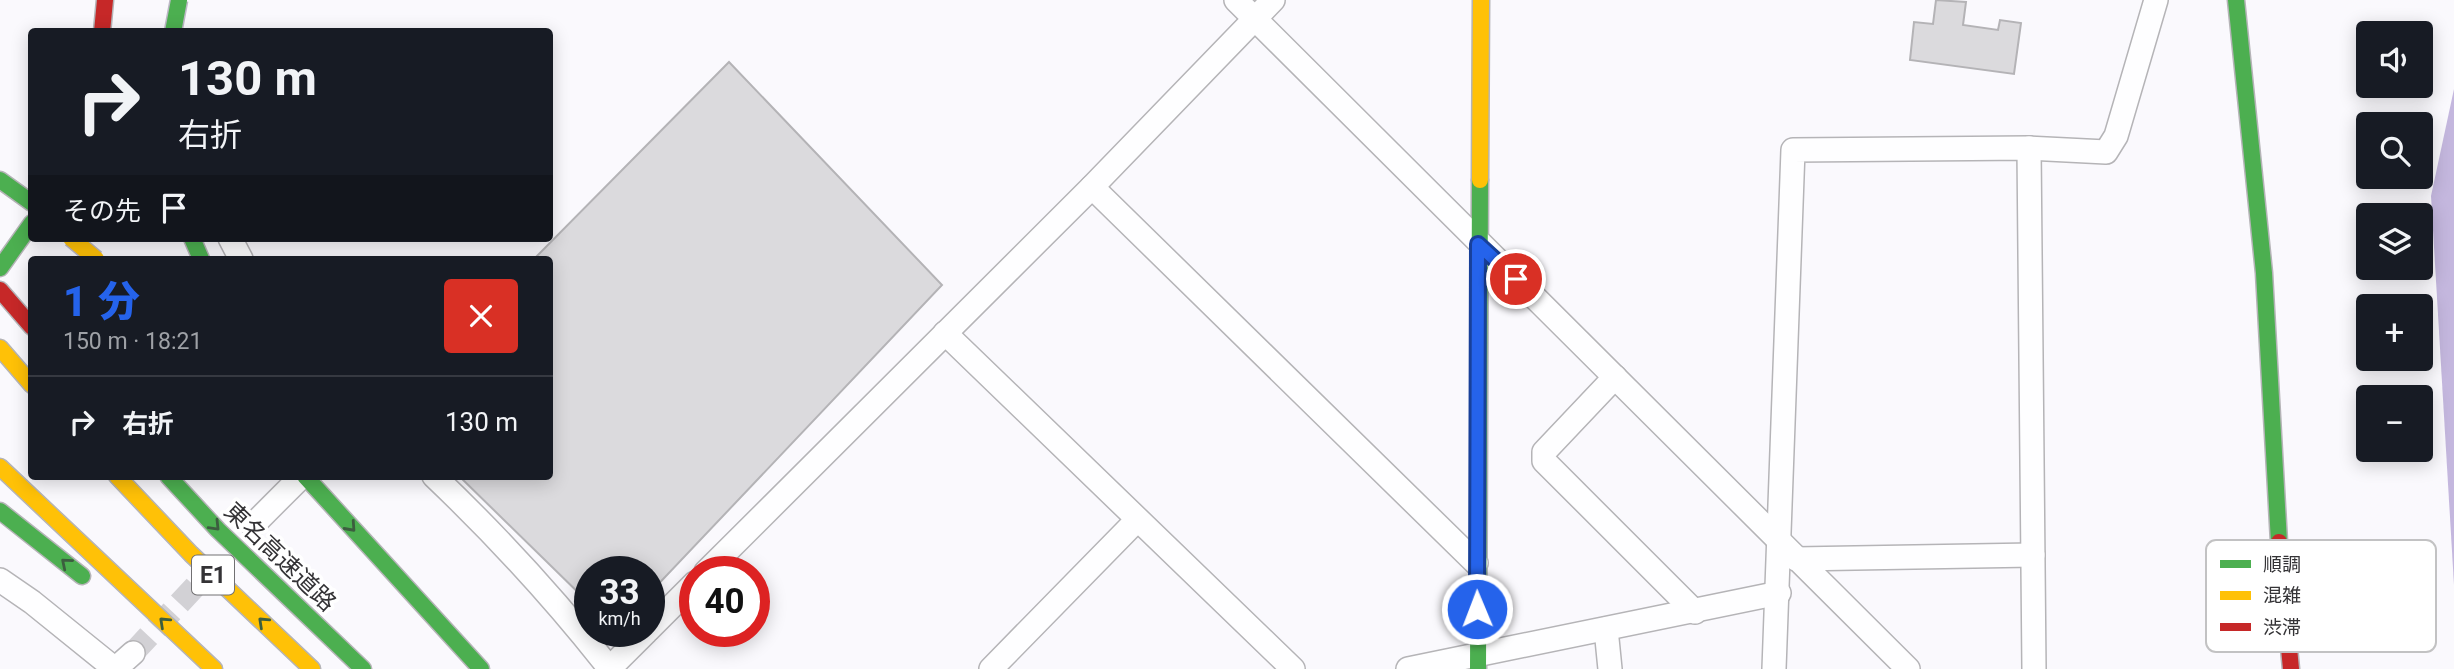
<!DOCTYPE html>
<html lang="ja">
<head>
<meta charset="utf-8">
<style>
  body { margin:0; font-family:Roboto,"Noto Sans JP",sans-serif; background:#242831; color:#f1f3f6; height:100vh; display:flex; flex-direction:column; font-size:26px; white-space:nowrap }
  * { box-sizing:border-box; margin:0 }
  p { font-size:23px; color:#9ea1a6 }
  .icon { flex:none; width:38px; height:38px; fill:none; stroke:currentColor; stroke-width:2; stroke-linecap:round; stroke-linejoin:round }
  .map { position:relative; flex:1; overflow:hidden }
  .side { position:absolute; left:28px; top:256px; width:525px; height:224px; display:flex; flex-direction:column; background:#171b24; border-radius:7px; box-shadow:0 4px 18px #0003 }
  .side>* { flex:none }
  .top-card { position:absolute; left:28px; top:28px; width:525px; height:214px; border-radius:7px; box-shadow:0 4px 18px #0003; background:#171b24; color:#f1f3f6; overflow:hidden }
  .tools { position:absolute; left:2356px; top:21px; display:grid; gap:14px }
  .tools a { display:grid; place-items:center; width:77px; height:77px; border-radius:7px; background:#171b24; box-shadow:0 4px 18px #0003; font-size:35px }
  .speed { position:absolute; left:574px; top:556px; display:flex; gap:14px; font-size:35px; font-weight:700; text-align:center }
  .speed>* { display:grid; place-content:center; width:91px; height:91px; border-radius:50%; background:#171b24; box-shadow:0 4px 18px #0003; line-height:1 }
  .speed small { font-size:18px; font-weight:400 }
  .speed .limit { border:10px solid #d22; background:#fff; color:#111 }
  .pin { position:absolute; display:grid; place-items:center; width:60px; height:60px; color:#fff; margin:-30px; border:4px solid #fff; border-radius:50%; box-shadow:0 2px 7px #0007 }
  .me { position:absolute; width:77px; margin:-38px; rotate:359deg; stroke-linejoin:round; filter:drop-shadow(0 0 5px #0008) }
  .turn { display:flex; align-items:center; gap:24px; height:147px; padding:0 35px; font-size:32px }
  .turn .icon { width:91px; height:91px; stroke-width:2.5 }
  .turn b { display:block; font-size:49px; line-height:60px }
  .then { display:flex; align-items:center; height:66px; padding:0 35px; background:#0003; gap:14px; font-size:26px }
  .round { display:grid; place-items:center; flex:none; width:74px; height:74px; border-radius:7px; background:#242831 }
  .summary { display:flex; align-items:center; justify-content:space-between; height:119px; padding:0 35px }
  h1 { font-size:42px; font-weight:800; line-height:52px; color:#2563eb }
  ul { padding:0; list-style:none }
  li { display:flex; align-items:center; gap:21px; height:91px; padding:0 35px; border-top:2px solid #363941 }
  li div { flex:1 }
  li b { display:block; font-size:26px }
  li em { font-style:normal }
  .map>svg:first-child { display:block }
  .water { fill:#c4b7de }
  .building { fill:#dbdadd; stroke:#b4b3b6; stroke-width:2 }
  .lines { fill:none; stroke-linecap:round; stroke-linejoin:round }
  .street-tunnel { stroke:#d2d1d5; stroke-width:23; stroke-dasharray:23 11; stroke-linecap:butt }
  .street-casing { stroke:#b5b4b7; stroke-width:26 }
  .fast-casing { stroke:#b5b4b7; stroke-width:19 }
  .slow-casing { stroke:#b5b4b7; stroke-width:19 }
  .jam-casing { stroke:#b5b4b7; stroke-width:19 }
  .street { stroke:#fefeff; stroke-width:23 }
  .fast { stroke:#4caf50; stroke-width:16 }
  .slow { stroke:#ffc107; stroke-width:16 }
  .jam { stroke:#c62828; stroke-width:16 }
  .fast-bridge-casing { stroke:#bdb8c6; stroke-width:19; stroke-linecap:butt }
  .slow-bridge-casing { stroke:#bdb8c6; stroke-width:19; stroke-linecap:butt }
  .fast-bridge { stroke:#4caf50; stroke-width:16 }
  .slow-bridge { stroke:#ffc107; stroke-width:16 }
  .oneway { stroke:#3c5e3f }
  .route-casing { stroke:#184099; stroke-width:18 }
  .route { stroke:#2563eb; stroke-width:12 }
  .labels { text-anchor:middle; stroke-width:7; stroke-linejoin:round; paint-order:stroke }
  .shield { fill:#fff; stroke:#717072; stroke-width:2 }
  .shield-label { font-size:23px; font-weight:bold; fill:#343336 }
  .street-label { font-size:24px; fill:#343336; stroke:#fff }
  .key { fill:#fff; stroke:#c2c2c3; stroke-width:2 }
  .key-label { font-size:19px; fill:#343336 }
</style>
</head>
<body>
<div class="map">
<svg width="2454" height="669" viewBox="0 0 2454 669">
  <rect width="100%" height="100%" fill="#faf9fd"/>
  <polygon class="water" points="2454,89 2454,585 2431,196"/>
  <g class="building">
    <polygon points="1936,0 1966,2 1963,25 1998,30 2000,20 2021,23 2014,74 1910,60 1914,22 1933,24"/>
    <polygon points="729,62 942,285 649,594 649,572 590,572 590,604 459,476 550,476 550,259 534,259"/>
  </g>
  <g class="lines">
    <polyline class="street-tunnel" points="133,653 217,563"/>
    <g class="street-casing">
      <g id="street">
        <polyline points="1236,0 1908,669"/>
        <polyline points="2029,148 2034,669"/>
        <polyline points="1092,187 1476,563"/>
        <polyline points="230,238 241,259"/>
        <polyline points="945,333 1293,669"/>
        <polyline points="1615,377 1544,452 1544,461 1695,612"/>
        <path d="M434,476C498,537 556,600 610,669"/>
        <polyline points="253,525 302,476"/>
        <polyline points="1796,559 2033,555"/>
        <polyline points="706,572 1092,187 1273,0"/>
        <polyline points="0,580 32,602 115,669"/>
        <polyline points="649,629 695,583"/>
        <polyline points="1606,629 1610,669"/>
        <polyline points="115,669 133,653"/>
        <polyline points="609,669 646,632"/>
        <polyline points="991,669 1137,520"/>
        <polyline points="1408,669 1779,593"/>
        <polyline points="1774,669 1793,150 2029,148 2106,152 2116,136 2156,0"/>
      </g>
    </g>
    <g class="fast-casing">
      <g id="fast">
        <polyline points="2236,0 2264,273 2279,542"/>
        <polyline points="0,180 32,203"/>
        <polyline points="192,238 201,259"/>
        <polyline points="0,268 32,223"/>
        <polyline points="168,476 218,530 363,669"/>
        <polyline points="305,476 481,669"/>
        <polyline points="0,511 82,576"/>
        <polyline points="1478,669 1480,180"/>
      </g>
    </g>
    <g class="slow-casing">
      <g id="slow">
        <polyline points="1480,180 1481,0"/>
        <polyline points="0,348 32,385"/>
        <polyline points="0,467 214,669"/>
        <polyline points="117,476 191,554 312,669"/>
      </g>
    </g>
    <g class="jam-casing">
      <g id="jam">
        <polyline points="102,32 105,0"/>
        <polyline points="0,290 32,327"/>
        <polyline points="2279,542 2291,669"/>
      </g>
    </g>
    <use href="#street" class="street"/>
    <use href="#fast" class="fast"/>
    <use href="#slow" class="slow"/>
    <use href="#jam" class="jam"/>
    <g class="fast-bridge-casing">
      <polyline id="fast-bridge" points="173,32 179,0"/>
    </g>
    <g class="slow-bridge-casing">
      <polyline id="slow-bridge" points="71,238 96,259"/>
    </g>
    <use href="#fast-bridge" class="fast-bridge"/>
    <use href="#slow-bridge" class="slow-bridge"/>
  </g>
  <defs><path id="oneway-chevron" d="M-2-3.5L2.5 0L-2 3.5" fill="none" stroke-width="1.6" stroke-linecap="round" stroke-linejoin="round" transform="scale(1.75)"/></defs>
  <g class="oneway">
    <use href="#oneway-chevron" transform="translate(215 526) rotate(46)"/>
    <use href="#oneway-chevron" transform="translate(351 527) rotate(48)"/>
    <use href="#oneway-chevron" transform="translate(66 563) rotate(-140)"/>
    <use href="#oneway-chevron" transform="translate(164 622) rotate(-137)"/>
    <use href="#oneway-chevron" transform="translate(263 622) rotate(-137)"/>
  </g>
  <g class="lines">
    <g class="route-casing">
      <polyline id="route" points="1477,609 1478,244 1516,279"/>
    </g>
    <use href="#route" class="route"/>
  </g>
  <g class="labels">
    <rect class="shield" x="192" y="555.5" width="42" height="39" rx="5"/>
    <g class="shield-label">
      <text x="213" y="583">E1</text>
    </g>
    <g class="street-label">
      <text transform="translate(280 557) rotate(44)" y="8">東名高速道路</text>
    </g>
  </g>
  <rect x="2206" y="540" width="230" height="112" rx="10" class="key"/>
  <rect x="2220" y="560" width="31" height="8" fill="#4caf50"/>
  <rect x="2220" y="591" width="31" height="9" fill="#ffc107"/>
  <rect x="2220" y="623" width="31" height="8" fill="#c62828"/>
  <g class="key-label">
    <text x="2263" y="571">順調</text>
    <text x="2263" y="602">混雑</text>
    <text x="2263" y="634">渋滞</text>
  </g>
</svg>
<div class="tools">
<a><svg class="icon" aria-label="sound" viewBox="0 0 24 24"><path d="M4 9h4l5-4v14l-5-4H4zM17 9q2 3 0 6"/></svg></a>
<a><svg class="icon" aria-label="search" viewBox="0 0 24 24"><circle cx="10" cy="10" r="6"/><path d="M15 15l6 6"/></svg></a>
<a><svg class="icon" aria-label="layers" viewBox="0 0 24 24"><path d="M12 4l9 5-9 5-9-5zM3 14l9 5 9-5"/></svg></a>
<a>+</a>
<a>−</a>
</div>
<div class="speed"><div>33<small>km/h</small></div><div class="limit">40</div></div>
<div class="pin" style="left:1516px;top:279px;background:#d93025"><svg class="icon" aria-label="arrive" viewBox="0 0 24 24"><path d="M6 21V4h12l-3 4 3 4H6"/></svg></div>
<svg class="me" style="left:1477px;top:609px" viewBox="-20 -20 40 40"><circle r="17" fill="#2563eb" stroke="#fff" stroke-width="3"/><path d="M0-11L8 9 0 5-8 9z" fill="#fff"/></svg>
<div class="top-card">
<div class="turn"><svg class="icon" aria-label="right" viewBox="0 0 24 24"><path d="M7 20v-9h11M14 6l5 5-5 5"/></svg><div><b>130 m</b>右折</div></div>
<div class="then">その先<svg class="icon" aria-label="arrive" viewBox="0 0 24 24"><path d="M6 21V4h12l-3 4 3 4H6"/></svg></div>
</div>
<section class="side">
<div class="summary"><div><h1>1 分</h1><p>150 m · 18:21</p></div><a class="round" style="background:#d93025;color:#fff"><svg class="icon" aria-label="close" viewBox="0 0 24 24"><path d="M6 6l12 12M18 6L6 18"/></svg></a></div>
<ul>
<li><svg class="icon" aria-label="right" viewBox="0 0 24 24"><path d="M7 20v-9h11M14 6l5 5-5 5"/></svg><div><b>右折</b></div><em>130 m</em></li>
</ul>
</section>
</div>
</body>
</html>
